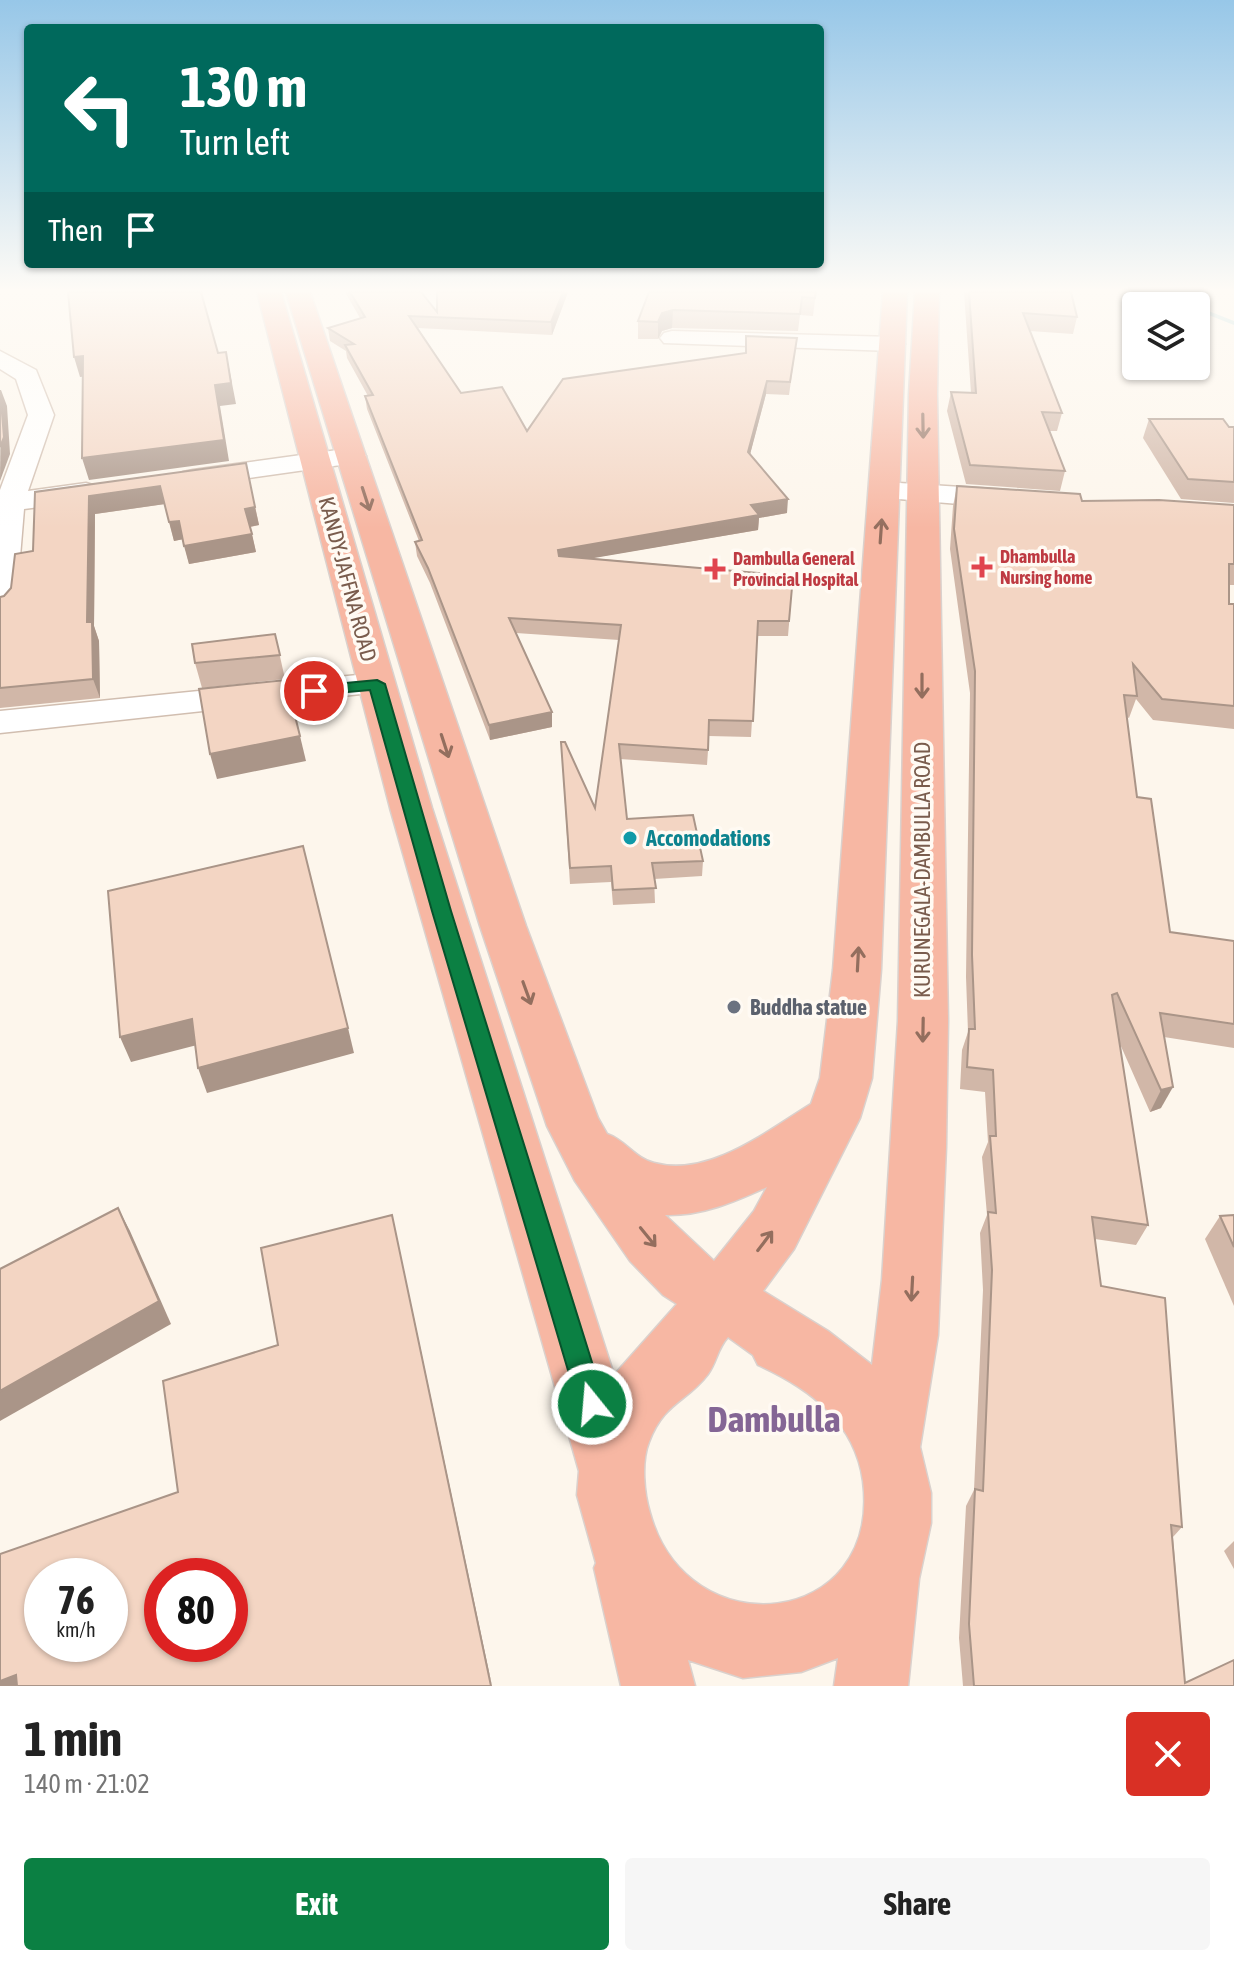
<!DOCTYPE html>
<html lang="en">
<head>
<meta charset="utf-8">
<style>
  body { margin:0; font-family:"Asap Condensed",sans-serif; background:#f6f6f6; color:#222; height:100vh; display:flex; flex-direction:column; font-size:30px; white-space:nowrap }
  * { box-sizing:border-box; margin:0 }
  p { font-size:26px; color:#767676 }
  .icon { flex:none; width:44px; height:44px; fill:none; stroke:currentColor; stroke-width:2; stroke-linecap:round; stroke-linejoin:round }
  .map { position:relative; height:1686px; overflow:hidden }
  .sheet { display:flex; flex-direction:column; background:#fff; flex:1 }
  .sheet>* { flex:none }
  .guide { position:absolute; left:24px; top:24px; width:800px; height:244px; border-radius:8px; box-shadow:0 2px 6px #0004; background:#00695c; color:#fff; overflow:hidden }
  .buttons { position:absolute; left:1122px; top:292px; display:grid; gap:16px }
  .buttons a { display:grid; place-items:center; width:88px; height:88px; border-radius:8px; background:#fff; box-shadow:0 2px 6px #0004; font-size:40px }
  .speed { position:absolute; left:24px; top:1558px; display:flex; gap:16px; font-size:40px; font-weight:700; text-align:center }
  .speed>* { display:grid; place-content:center; width:104px; height:104px; border-radius:50%; background:#fff; box-shadow:0 2px 6px #0004; line-height:1 }
  .speed small { font-size:20px; font-weight:400 }
  .speed .limit { border:12px solid #d22; background:#fff; color:#111 }
  .pin { position:absolute; display:grid; place-items:center; width:68px; height:68px; color:#fff; margin:-34px; border:4px solid #fff; border-radius:50%; box-shadow:0 2px 8px #0007 }
  .me { position:absolute; width:88px; margin:-44px; rotate:343deg; stroke-linejoin:round; filter:drop-shadow(0 0 6px #0008) }
  .turn { display:flex; align-items:center; gap:28px; height:168px; padding:0 24px; font-size:36px }
  .turn .icon { width:104px; height:104px; stroke-width:2.5 }
  .turn b { display:block; font-size:56px; line-height:68px }
  .then { display:flex; align-items:center; height:76px; padding:0 24px; background:#0003; gap:16px; font-size:30px }
  .round { display:grid; place-items:center; flex:none; width:84px; height:84px; border-radius:8px; background:#f6f6f6 }
  .headline { display:flex; align-items:center; justify-content:space-between; height:136px; padding:0 24px }
  h1 { font-size:48px; font-weight:700; line-height:60px }
  .primary-button { display:flex; gap:16px; margin-top:auto; padding:16px 24px }
  .primary-button a { flex:1; height:92px; border-radius:8px; background:#0b8043; color:#fff; font-size:32px; font-weight:700; line-height:92px; text-align:center }
  .primary-button a+a { background:#f6f6f6; color:#222 }
  .map>svg:first-child { display:block }
  .lines { fill:none; stroke-linecap:round; stroke-linejoin:round }
  .stream { fill:#a5d3da; fill-rule:evenodd }
  .street-casing { stroke:#d1beb0; stroke-width:3 }
  .highway-casing { stroke:#dad1cd; stroke-width:3 }
  .street { fill:#fff; fill-rule:evenodd }
  .highway { fill:#f7b7a3; fill-rule:evenodd }
  .wall { fill:#d1b7a8 }
  .shaded-wall { fill:#aa9588 }
  .building { fill:#f3d5c3; stroke:#aa9588; stroke-width:2; fill-rule:evenodd }
  .oneway { stroke:#936e5e }
  .route { fill:#0b8043; stroke:#07532c; stroke-width:2 }
  .health-dot { fill:#e0444e; stroke:#fffaf3; stroke-width:3 }
  .culture-dot { fill:#0f9aa8; stroke:#fffaf3; stroke-width:3 }
  .worship-dot { fill:#6b7280; stroke:#fffaf3; stroke-width:3 }
  .labels { text-anchor:middle; stroke-width:7; stroke-linejoin:round; paint-order:stroke }
  .far-health-label { font-size:18px; font-weight:bold; fill:#be3a42; stroke:#fffaf3; text-anchor:start }
  .street-label { font-size:22px; fill:#7a5c4d; stroke:#fffaf3 }
  .culture-label { font-size:22px; font-weight:bold; fill:#0d838f; stroke:#fffaf3; text-anchor:start }
  .worship-label { font-size:22px; font-weight:bold; fill:#5b616d; stroke:#fffaf3; text-anchor:start }
  .near-district-label { font-size:36px; font-weight:bold; fill:#846695; stroke:#fffaf3 }
</style>
</head>
<body>
<div class="map">
<svg width="1234" height="1686" viewBox="0 0 1234 1686">
  <rect width="100%" height="100%" fill="#fdf6ec"/>
  <g class="lines">
    <g class="stream">
      <polygon points="1130,292 1140,292 1192,306 1181,306"/>
      <polygon points="1196,306 1234,321 1234,325 1196,310"/>
    </g>
    <g class="street-casing">
      <g id="street">
        <polygon points="672,331 893,337 901,339 905,344 901,349 893,351 664,343 660,338 664,333"/>
        <polygon points="0,351 36,370 54,415 28,491 86,483 96,486 100,492 96,498 86,501 24,509 16,605 11,612 0,615 0,490 28,415 16,379 0,369"/>
        <polygon points="352,448 362,450 366,456 362,462 193,486 183,484 179,478 183,472 193,470"/>
        <polygon points="884,482 1008,490 1018,493 1022,499 1018,505 1008,508 874,497 870,491 874,485"/>
        <polygon points="377,673 389,677 394,684 389,691 0,733 0,711"/>
      </g>
    </g>
    <g class="highway-casing">
      <path id="highway" d="M257,292H281L432,808L614,1375L677,1304L663,1295L630,1261L575,1181L547,1126L480,926L286,292H310L526,926L598,1118L607,1134C625,1140 636,1159 654,1163C709,1178 767,1131 811,1104L820,1078L833,970L883,292H907L881,970L872,1078L860,1118L794,1249L763,1291L828,1331L872,1365L882,1280L898,1021L909,394L915,292H939L937,394L948,1021L946,1147L938,1335L920,1447L931,1493V1523L919,1579L908,1686H834L838,1658L801,1672L743,1678L688,1660L695,1686H621L594,1568L596,1563L577,1495L579,1471L390,808ZM767,1187L754,1211L714,1261L665,1215C702,1216 734,1202 767,1187ZM728,1337L753,1355L758,1365C809,1388 855,1422 863,1481C882,1629 687,1649 650,1513C644,1493 641,1462 649,1442C664,1402 687,1402 708,1374C717,1362 717,1349 728,1337Z"/>
    </g>
    <use href="#street" class="street"/>
    <use href="#highway" class="highway"/>
  </g>
  <g class="wall">
    <polygon points="345,292 421,292 437,312 437,292 568,292 552,335 418,328 461,393 527,431 745,354 746,336 797,338 789,395 766,394 750,454 787,513 759,518 758,530 591,558 793,576 788,636 757,636 751,737 709,736 707,765 620,759 627,819 703,861 702,876 654,879 655,903 613,905 611,882 570,884 562,758 595,808 619,640 516,633 552,727 490,740 430,583 417,556 415,542 419,541 367,409 365,396 368,396 347,358 346,351 330,341 328,328 360,318"/>
    <polygon points="649,292 816,292 813,316 800,315 798,331 672,328 662,331 658,339 638,339 638,321"/>
    <polygon points="964,292 1071,292 1077,317 1073,334 1030,331 1062,413 1057,431 1049,431 1065,471 1060,491 966,484 947,411 951,392 971,393"/>
    <polygon points="1149,419 1234,427 1234,503 1181,499 1143,438"/>
    <polygon points="246,463 259,525 250,527 256,552 189,564 183,539 174,541 165,504 95,514 94,626 99,641 100,698 0,708 0,597 4,596 11,588 33,551 35,492"/>
    <polygon points="957,486 1082,501 1234,505 1234,585 1229,585 1229,604 1234,604 1234,729 1153,720 1136,699 1129,718 1127,717 1137,797 1170,932 1234,941 1234,1048 1164,1037 1161,1108 1150,1112 1120,1044 1148,1225 1136,1245 1095,1239 1101,1286 1182,1527 1173,1537 1185,1683 1234,1686 963,1686 959,1638 966,1506 974,1490 983,1290 980,1233 987,1215 982,1157 988,1142 985,1092 960,1089 962,1050 968,1032 966,977 970,693 950,549 953,506"/>
    <polygon points="275,634 285,679 202,688 195,663"/>
    <polygon points="1234,1215 1234,1306 1205,1239 1220,1216"/>
    <polygon points="1234,1541 1234,1569 1224,1551"/>
  </g>
  <g class="shaded-wall">
    <polygon points="563,292 568,292 552,335 551,322"/>
    <polygon points="673,310 672,328 662,331 658,339 658,322 662,313"/>
    <polygon points="226,352 236,404 220,406 229,461 89,480 82,458 215,385"/>
    <polygon points="83,356 89,376 80,377 74,357"/>
    <polygon points="767,381 766,394 747,466 748,452"/>
    <polygon points="1,390 7,406 10,454 0,481"/>
    <polygon points="160,486 165,504 95,514 94,626 99,641 100,698 93,679 87,622 89,496"/>
    <polygon points="788,499 787,513 759,518 758,530 559,564 558,550 751,505"/>
    <polygon points="255,507 259,525 249,527 245,509"/>
    <polygon points="179,521 184,539 174,541 169,522"/>
    <polygon points="252,534 256,552 189,564 184,546"/>
    <polygon points="552,712 552,727 490,740 489,725"/>
    <polygon points="300,736 306,761 217,779 210,754"/>
    <polygon points="192,1019 201,1044 131,1062 120,1037"/>
    <polygon points="348,1028 354,1053 207,1093 198,1068"/>
    <polygon points="1173,1087 1161,1108 1150,1112 1161,1090"/>
    <polygon points="118,1208 130,1231 171,1324 0,1421 0,1391"/>
    <polygon points="392,1215 397,1238 492,1686 487,1666"/>
    <polygon points="16,1675 30,1686 0,1686 0,1681"/>
  </g>
  <g class="building">
    <polygon points="68,292 201,292 218,353 226,352 231,383 215,385 224,440 82,458 83,356 74,357"/>
    <polygon points="350,292 421,292 437,312 437,292 563,292 551,322 409,316 461,393 502,387 527,431 563,379 746,353 746,336 797,338 790,382 767,381 748,452 788,499 751,505 759,515 558,550 559,556 793,576 789,621 758,621 753,721 709,720 708,750 619,744 627,819 693,815 703,861 652,863 656,888 613,890 611,866 570,868 561,742 565,742 595,808 621,625 509,618 552,712 489,725 428,568 415,542 422,540 365,396 373,395 345,345 354,344 328,328 365,317"/>
    <polygon points="649,292 816,292 815,298 802,297 800,314 673,310 662,313 658,322 638,321"/>
    <polygon points="969,292 1071,292 1077,317 1023,313 1062,413 1042,412 1065,471 970,465 951,392 976,393"/>
    <polygon points="0,390 4,437 0,447"/>
    <polygon points="1149,419 1223,419 1229,427 1234,427 1234,482 1188,479"/>
    <polygon points="246,463 255,507 245,509 252,534 184,546 179,521 169,522 160,486 89,496 87,622 92,622 93,679 0,688 0,597 4,596 11,588 15,554 33,551 35,492"/>
    <polygon points="957,486 1080,494 1082,501 1159,500 1234,505 1234,564 1229,564 1229,604 1234,604 1234,706 1162,699 1133,664 1137,696 1124,695 1137,797 1151,799 1170,932 1234,941 1234,1024 1160,1013 1173,1087 1161,1090 1117,993 1112,995 1148,1225 1092,1217 1101,1286 1165,1298 1182,1527 1171,1525 1185,1683 1234,1660 1234,1686 974,1686 969,1624 975,1489 983,1491 992,1270 988,1212 996,1213 990,1136 996,1136 993,1070 967,1067 969,1029 975,1029 972,955 975,671 954,529"/>
    <polygon points="275,634 280,655 195,663 192,644"/>
    <polygon points="286,680 300,736 210,754 199,689"/>
    <polygon points="303,846 348,1028 198,1068 192,1019 120,1037 108,891"/>
    <polygon points="118,1208 159,1301 0,1391 0,1269"/>
    <path d="M392,1215L491,1686H17L16,1675L0,1681V1554L178,1492L163,1381L278,1345L261,1248ZM42,1576H110V1644H42ZM162,1576H230V1644H162Z"/>
    <polygon points="1234,1215 1234,1247 1220,1216"/>
  </g>
  <defs><path id="oneway-shaft" d="M-6 0H5M1.5-3L5.5 0L1.5 3" fill="none" stroke-width="1.6" stroke-linecap="round" stroke-linejoin="round" transform="scale(2)"/></defs>
  <g class="oneway">
    <use href="#oneway-shaft" transform="translate(923 426) rotate(89)"/>
    <use href="#oneway-shaft" transform="translate(366 499) rotate(72)"/>
    <use href="#oneway-shaft" transform="translate(881 531) rotate(-86)"/>
    <use href="#oneway-shaft" transform="translate(922 686) rotate(90)"/>
    <use href="#oneway-shaft" transform="translate(445 746) rotate(72)"/>
    <use href="#oneway-shaft" transform="translate(858 959) rotate(-87)"/>
    <use href="#oneway-shaft" transform="translate(527 993) rotate(70)"/>
    <use href="#oneway-shaft" transform="translate(923 1030) rotate(91)"/>
    <use href="#oneway-shaft" transform="translate(648 1237) rotate(51)"/>
    <use href="#oneway-shaft" transform="translate(765 1241) rotate(-53)"/>
    <use href="#oneway-shaft" transform="translate(912 1289) rotate(93)"/>
  </g>
  <linearGradient id="sky" x2="0" y2="1"><stop stop-color="#97c7e8"/><stop offset="0.55" stop-color="#fefbf6"/><stop offset="1" stop-color="#fefbf6" stop-opacity="0"/></linearGradient>
  <rect width="1234" height="528" fill="url(#sky)"/>
  <polygon class="route" points="377,680 385,684 451,911 605,1404 601,1414 592,1417 582,1414 578,1404 432,911 370,690 314,695 306,691 314,686"/>
  <g class="health-dot">
    <path d="M978 555h8v8h8v8h-8v8h-8v-8h-8v-8h8z"/>
    <path d="M711 557h8v8h8v8h-8v8h-8v-8h-8v-8h8z"/>
  </g>
  <circle class="culture-dot" cx="630" cy="838" r="8"/>
  <circle class="worship-dot" cx="734" cy="1007" r="8"/>
  <g class="labels">
    <g class="far-health-label">
      <text x="1000" y="563">Dhambulla<tspan x="1000" dy="21">Nursing home</tspan></text>
      <text x="733" y="565">Dambulla General<tspan x="733" dy="21">Provincial Hospital</tspan></text>
    </g>
    <g class="street-label">
      <text transform="translate(348 579) rotate(75)" y="8">KANDY-JAFFNA ROAD</text>
      <text transform="translate(922 870) rotate(-90)" y="8">KURUNEGALA-DAMBULLA ROAD</text>
    </g>
    <g class="culture-label">
      <text x="646" y="846">Accomodations</text>
    </g>
    <g class="worship-label">
      <text x="750" y="1015">Buddha statue</text>
    </g>
    <g class="near-district-label">
      <text x="774" y="1432">Dambulla</text>
    </g>
  </g>
</svg>
<div class="buttons">
<a><svg class="icon" aria-label="layers" viewBox="0 0 24 24"><path d="M12 4l9 5-9 5-9-5zM3 14l9 5 9-5"/></svg></a>
</div>
<div class="speed"><div>76<small>km/h</small></div><div class="limit">80</div></div>
<div class="pin" style="left:314px;top:691px;background:#d93025"><svg class="icon" aria-label="arrive" viewBox="0 0 24 24"><path d="M6 21V4h12l-3 4 3 4H6"/></svg></div>
<svg class="me" style="left:592px;top:1404px" viewBox="-20 -20 40 40"><circle r="17" fill="#0b8043" stroke="#fff" stroke-width="3"/><path d="M0-11L8 9 0 5-8 9z" fill="#fff"/></svg>
<div class="guide">
<div class="turn"><svg class="icon" aria-label="left" viewBox="0 0 24 24"><path d="M17 20v-9H6M10 6l-5 5 5 5"/></svg><div><b>130 m</b>Turn left</div></div>
<div class="then">Then<svg class="icon" aria-label="arrive" viewBox="0 0 24 24"><path d="M6 21V4h12l-3 4 3 4H6"/></svg></div>
</div>
</div>
<section class="sheet">
<div class="headline"><div><h1>1 min</h1><p>140 m · 21:02</p></div><a class="round" style="background:#d93025;color:#fff"><svg class="icon" aria-label="close" viewBox="0 0 24 24"><path d="M6 6l12 12M18 6L6 18"/></svg></a></div>
<div class="primary-button"><a>Exit</a><a>Share</a></div>
</section>
</body>
</html>
